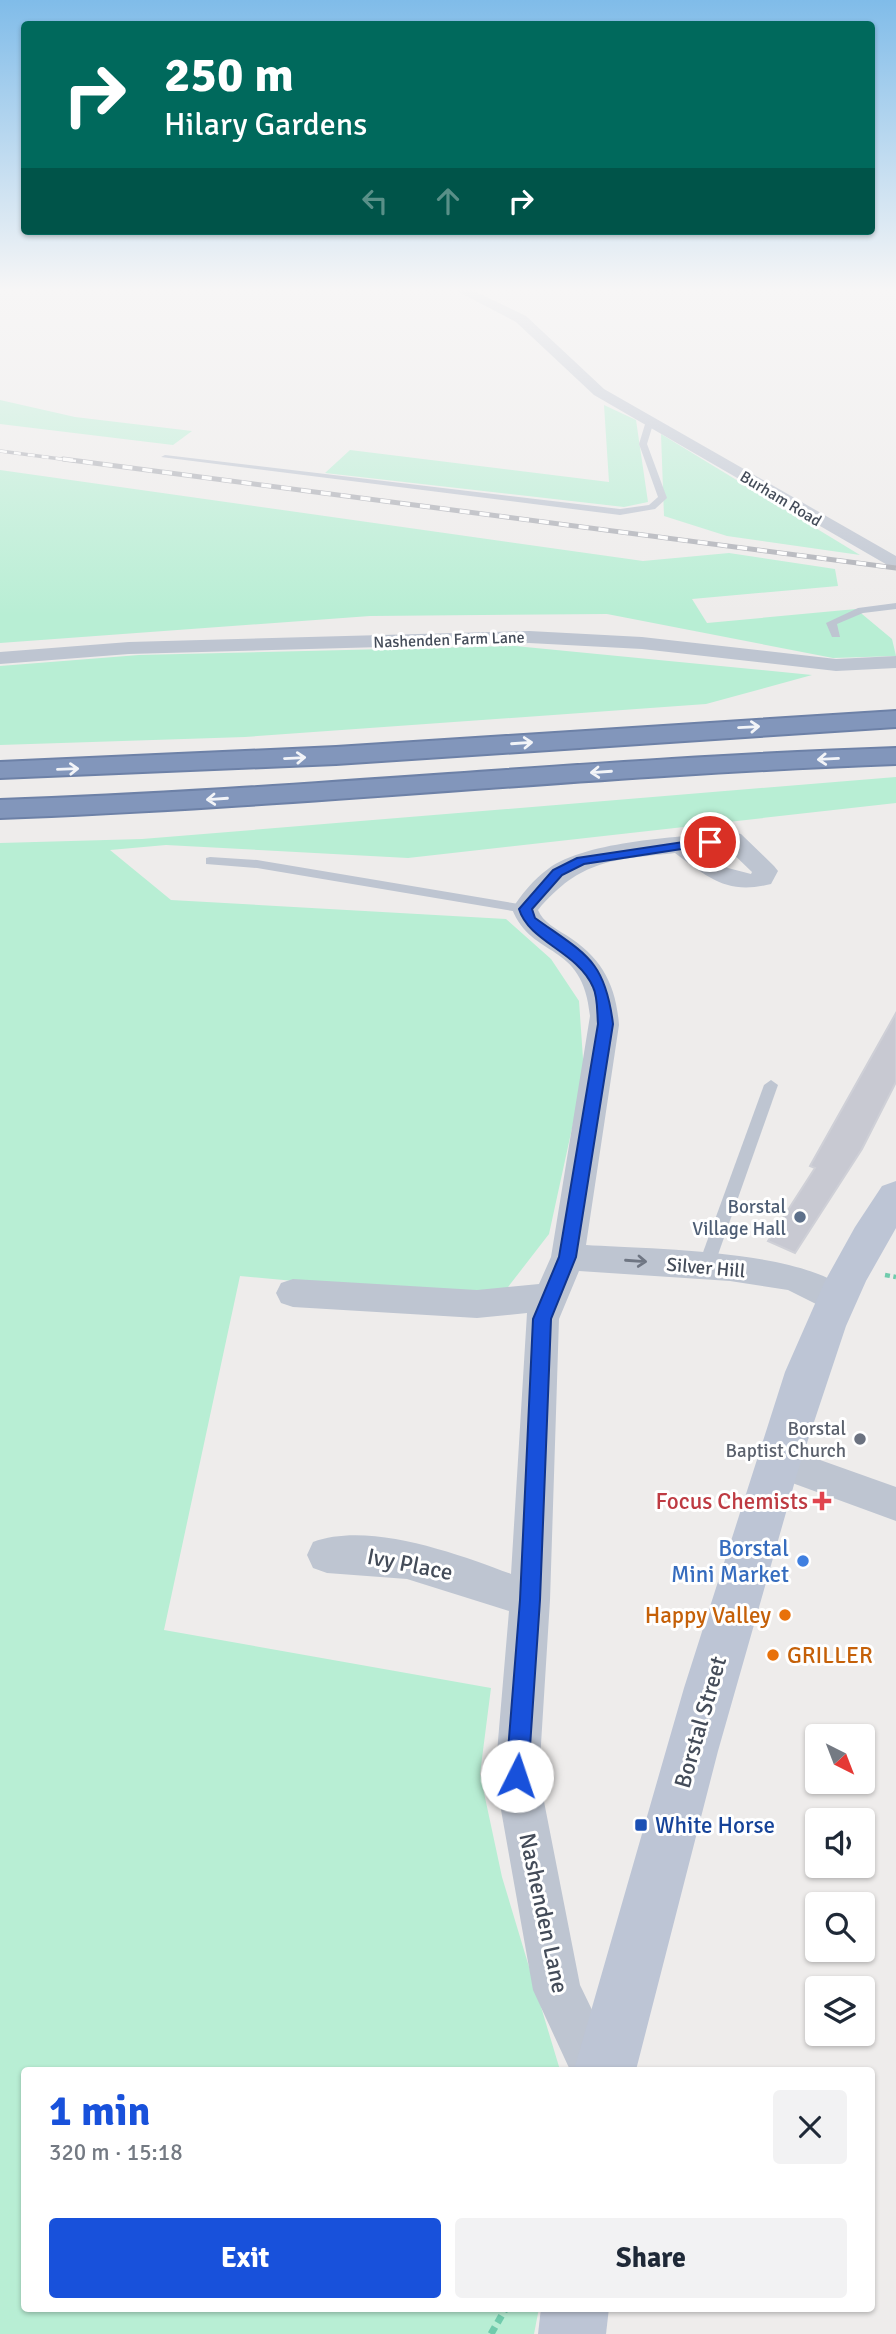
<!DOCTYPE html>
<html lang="en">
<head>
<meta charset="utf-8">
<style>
  body { margin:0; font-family:Signika,sans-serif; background:#f2f2f3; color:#1f2937; height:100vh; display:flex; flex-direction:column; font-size:26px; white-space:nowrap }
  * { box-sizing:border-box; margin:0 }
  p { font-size:23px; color:#747a83 }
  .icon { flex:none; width:38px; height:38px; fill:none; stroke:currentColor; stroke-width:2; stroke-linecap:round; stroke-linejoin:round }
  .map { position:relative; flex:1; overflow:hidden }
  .details { position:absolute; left:21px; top:2067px; width:854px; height:245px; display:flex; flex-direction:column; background:#fff; border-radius:7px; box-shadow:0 2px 5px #0004 }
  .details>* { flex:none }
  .top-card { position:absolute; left:21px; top:21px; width:854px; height:214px; border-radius:7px; box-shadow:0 2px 5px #0004; background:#00695c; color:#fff; overflow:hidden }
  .needle { width:46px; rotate:138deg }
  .fabs { position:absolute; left:805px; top:1724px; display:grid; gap:14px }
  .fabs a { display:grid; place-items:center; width:70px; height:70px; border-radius:7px; background:#fff; box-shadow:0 2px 5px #0004; font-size:35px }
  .pin { position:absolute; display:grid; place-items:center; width:60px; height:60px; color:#fff; margin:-30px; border:4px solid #fff; border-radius:50%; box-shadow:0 2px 7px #0007 }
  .me { position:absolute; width:77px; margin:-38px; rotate:4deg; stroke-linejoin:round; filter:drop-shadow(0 0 5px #0008) }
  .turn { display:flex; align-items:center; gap:24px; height:147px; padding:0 28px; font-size:32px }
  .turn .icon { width:91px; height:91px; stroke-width:2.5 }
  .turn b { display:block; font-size:49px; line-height:60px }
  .lanes { display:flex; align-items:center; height:66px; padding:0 28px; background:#0003; justify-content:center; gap:35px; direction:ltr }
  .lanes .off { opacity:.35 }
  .round { display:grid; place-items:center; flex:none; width:74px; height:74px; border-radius:7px; background:#f2f2f3 }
  .overview { display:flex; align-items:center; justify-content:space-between; height:119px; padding:0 28px }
  h1 { font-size:42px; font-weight:800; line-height:52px; color:#1851db }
  .primary-button { display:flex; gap:14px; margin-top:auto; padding:14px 28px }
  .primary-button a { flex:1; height:80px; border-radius:7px; background:#1851db; color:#fff; font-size:28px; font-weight:800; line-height:80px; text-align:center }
  .primary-button a+a { background:#f2f2f3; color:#1f2937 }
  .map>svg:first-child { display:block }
  .green { fill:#b8eed4 }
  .building { fill:#c8c9d2; stroke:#cfd0d7; stroke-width:2 }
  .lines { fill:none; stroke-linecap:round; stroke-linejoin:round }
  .highway-casing { stroke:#6d81a7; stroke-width:4 }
  .path-far1 { stroke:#70cbac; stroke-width:4.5; stroke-dasharray:5 3.5; stroke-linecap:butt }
  .path { stroke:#70cbac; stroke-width:7; stroke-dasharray:8 5; stroke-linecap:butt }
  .lane { fill:#bec5d1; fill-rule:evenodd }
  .street { fill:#bec5d1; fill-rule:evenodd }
  .secondary { fill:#bdc5d5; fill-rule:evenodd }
  .highway { fill:#8296bb; fill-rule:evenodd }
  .rail-far1-casing { stroke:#adafb6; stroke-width:3.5 }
  .rail-casing { stroke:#adafb6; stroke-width:5 }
  .rail-far1 { stroke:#fff; stroke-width:2.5; stroke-dasharray:7; stroke-linecap:butt }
  .rail { stroke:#fff; stroke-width:3.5; stroke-dasharray:10; stroke-linecap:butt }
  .oneway { stroke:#f2f4f8 }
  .oneway2 { stroke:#6f7683 }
  .route { fill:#1851db; stroke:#10358e; stroke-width:2 }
  .service-dot { fill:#5c6f8a; stroke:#fff; stroke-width:2.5 }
  .worship-dot { fill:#6b7280; stroke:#fff; stroke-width:2.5 }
  .health-dot { fill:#e0444e; stroke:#fff; stroke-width:2.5 }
  .shop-dot { fill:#3f7fe0; stroke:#fff; stroke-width:2.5 }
  .food-dot { fill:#e8710a; stroke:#fff; stroke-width:2.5 }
  .transit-dot { fill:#1a4fb4; stroke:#fff; stroke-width:2.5 }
  .labels { text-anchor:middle; stroke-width:6; stroke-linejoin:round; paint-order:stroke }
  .far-street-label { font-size:16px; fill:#444c59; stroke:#fff }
  .service-label { font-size:19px; fill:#4e5e75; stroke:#fff; text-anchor:end }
  .street-label { font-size:19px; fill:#444c59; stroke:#fff }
  .worship-label { font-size:19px; fill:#5b616d; stroke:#fff; text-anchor:end }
  .near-health-label { font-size:23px; fill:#be3a42; stroke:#fff; text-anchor:end }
  .near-shop-label { font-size:23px; fill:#366cbe; stroke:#fff; text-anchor:end }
  .near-street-label { font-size:23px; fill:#444c59; stroke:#fff }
  .near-food-label { font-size:23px; fill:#c56008; stroke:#fff; text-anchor:end }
  .near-transit-label { font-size:23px; fill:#164399; stroke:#fff; text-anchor:start }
</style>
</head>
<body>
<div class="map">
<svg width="896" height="2334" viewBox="0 0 896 2334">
  <rect width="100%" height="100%" fill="#eeeceb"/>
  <g class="green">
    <polygon points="0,400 75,417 192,431 173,445 0,424"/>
    <polygon points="604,405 636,420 648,502 624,507 325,473 350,450 609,482"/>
    <polygon points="661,434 860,555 727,536 664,516"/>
    <polygon points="0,470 643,561 729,553 835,569 838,586 692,599 707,623 856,609 892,639 896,656 833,658 607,614 370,616 0,643"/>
    <polygon points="515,646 812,675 706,704 245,737 0,745 0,666 139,655"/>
    <polygon points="896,777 896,803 408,858 166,845 110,850 171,900 506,919 551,959 579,1001 584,1073 549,1234 498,1300 240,1276 164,1630 491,1688 480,1774 502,1877 560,2070 24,2070 24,2308 539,2308 534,2334 0,2334 0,843 142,839"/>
  </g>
  <polygon class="building" points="896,1013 896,1082 862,1149 795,1253 768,1241 815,1168 810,1166"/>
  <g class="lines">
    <g class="highway-casing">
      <g id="highway">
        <polygon points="896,711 896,727 336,764 0,778 0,762 336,747"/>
        <path d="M896,748V764C597,775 299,807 0,818V800C299,790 597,758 896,748Z"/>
      </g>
    </g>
    <polyline class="path-far1" points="885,1275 896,1277"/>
    <polyline class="path" points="491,2334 506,2308"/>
    <g class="lane">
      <polygon points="650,419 654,421 647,444 667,498 655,509 620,515 161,457 165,455 620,509 649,505 658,497 639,444 646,421"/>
      <polygon points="896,603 896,609 863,613 837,624 840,637 832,637 826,623 858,608"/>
      <polygon points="210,857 257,860 525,905 532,909 525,913 257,868 206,864 206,858"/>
      <polygon points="771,1080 778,1085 714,1266 712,1271 700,1271 698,1266 764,1085"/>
    </g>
    <g class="street">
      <polygon points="453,289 470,289 526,316 604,389 896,556 896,570 594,395 516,322"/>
      <polygon points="529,631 642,637 836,659 896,656 896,668 836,671 642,649 529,643 129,654 0,664 0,652 129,642"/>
      <path d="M732,832L741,834L774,866L778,871L771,884C727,895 709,878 675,853C613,860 581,859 538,910C543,922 556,929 566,935C601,957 616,984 619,1025L586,1245C643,1249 828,1249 855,1301L850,1311L838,1315L788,1290L730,1281L579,1271L559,1319L550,1600L539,1776L580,1985L621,2070H570L533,1990L495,1776L509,1611L407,1579L327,1573L313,1568L307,1555L313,1542C369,1521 458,1554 511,1574L527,1313L477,1318L293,1307L281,1303L276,1293L281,1283L293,1279L477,1290L539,1284L551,1257L590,1016C583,940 532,960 512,909C521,895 534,879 548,869C587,840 683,837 732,832ZM726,847L752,872L751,874L728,868L703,850Z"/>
      <polygon points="778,1445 896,1487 896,1521 765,1473 759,1461 765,1449"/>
    </g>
    <g class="secondary">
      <polygon points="896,1181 896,1228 866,1281 846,1326 799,1467 718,1751 636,2070 574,2070 684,1688 785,1372 825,1281 855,1227 882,1186"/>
      <polygon points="541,2308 609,2308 606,2334 538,2334"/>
    </g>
    <use href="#highway" class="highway"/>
    <g class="rail-far1-casing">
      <polyline id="rail-far1" points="0,451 76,461"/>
    </g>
    <g class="rail-casing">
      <polyline id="rail" points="63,459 896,568"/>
    </g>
    <use href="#rail-far1" class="rail-far1"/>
    <use href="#rail" class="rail"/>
  </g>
  <defs><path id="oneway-shaft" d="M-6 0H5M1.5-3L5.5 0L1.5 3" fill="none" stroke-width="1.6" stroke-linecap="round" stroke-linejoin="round" transform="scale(1.75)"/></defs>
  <g class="oneway">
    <use href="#oneway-shaft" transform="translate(749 727) rotate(-3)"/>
    <use href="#oneway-shaft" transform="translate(522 743) rotate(-4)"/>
    <use href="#oneway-shaft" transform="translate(295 758) rotate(-3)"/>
    <use href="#oneway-shaft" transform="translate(828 759) rotate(177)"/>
    <use href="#oneway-shaft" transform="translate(68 769) rotate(-2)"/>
    <use href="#oneway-shaft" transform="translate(601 772) rotate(176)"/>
    <use href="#oneway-shaft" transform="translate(217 799) rotate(176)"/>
  </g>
  <use class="oneway2" href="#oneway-shaft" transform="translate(636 1261) rotate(4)"/>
  <linearGradient id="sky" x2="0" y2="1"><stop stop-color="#80bce9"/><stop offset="0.47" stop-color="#f7f6f6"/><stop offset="1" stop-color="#f7f6f6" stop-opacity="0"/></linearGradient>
  <rect width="896" height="616" fill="url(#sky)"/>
  <path class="route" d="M710,838L716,842L714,844L584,864L562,875L532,909L535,918C585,954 605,959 613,1024L576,1257L551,1319L540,1600L528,1776L525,1784L517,1787L509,1784L506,1776L520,1600L533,1319L559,1257L598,1024C597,1013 598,997 593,987C577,951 529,942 519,909L553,870L577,858Z"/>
  <circle class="service-dot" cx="800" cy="1217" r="7"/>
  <circle class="worship-dot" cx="860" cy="1439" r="7"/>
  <path class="health-dot" d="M818.5 1490.5h7v7h7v7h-7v7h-7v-7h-7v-7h7z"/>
  <circle class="shop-dot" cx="803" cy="1561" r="7"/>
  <g class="food-dot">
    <circle cx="785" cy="1615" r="7"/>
    <circle cx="773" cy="1655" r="7"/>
  </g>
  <rect class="transit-dot" x="634" y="1818" width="14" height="14" rx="3.5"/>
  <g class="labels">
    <g class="far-street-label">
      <text transform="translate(781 498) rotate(31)" y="6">Burham Road</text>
      <text transform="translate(449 639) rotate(-2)" y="6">Nashenden Farm Lane</text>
    </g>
    <g class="service-label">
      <text x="786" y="1213">Borstal<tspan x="786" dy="22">Village Hall</tspan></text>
    </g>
    <g class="street-label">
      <text transform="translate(706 1267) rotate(5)" y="7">Silver Hill</text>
    </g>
    <g class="worship-label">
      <text x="846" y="1435">Borstal<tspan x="846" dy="22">Baptist Church</tspan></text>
    </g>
    <g class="near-health-label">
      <text x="808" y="1509">Focus Chemists</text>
    </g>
    <g class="near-shop-label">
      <text x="789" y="1556">Borstal<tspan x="789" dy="26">Mini Market</tspan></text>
    </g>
    <g class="near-street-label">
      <text transform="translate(410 1564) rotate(11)" y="8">Ivy Place</text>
      <text transform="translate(700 1722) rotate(-74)" y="8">Borstal Street</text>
      <text transform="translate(544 1913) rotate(78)" y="8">Nashenden Lane</text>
    </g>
    <g class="near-food-label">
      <text x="771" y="1623">Happy Valley</text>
      <text x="787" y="1663" text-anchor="start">GRILLER</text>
    </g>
    <g class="near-transit-label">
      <text x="655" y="1833">White Horse</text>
    </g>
  </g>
</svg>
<div class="fabs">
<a><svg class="needle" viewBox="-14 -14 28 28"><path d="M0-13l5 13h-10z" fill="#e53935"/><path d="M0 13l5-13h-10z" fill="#747a83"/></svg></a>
<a><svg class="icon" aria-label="sound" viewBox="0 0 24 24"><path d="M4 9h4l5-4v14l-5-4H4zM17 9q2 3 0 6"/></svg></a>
<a><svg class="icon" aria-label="search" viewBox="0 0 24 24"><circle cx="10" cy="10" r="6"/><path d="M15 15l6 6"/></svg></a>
<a><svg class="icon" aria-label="layers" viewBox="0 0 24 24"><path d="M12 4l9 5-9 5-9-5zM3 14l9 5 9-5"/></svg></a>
</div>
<div class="pin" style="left:710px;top:842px;background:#d93025"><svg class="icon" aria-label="arrive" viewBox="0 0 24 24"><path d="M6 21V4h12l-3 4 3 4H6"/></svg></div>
<svg class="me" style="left:517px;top:1776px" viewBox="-20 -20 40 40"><circle r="19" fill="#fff"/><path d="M0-13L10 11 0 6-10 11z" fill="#1851db"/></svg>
<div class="top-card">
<div class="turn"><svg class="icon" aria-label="right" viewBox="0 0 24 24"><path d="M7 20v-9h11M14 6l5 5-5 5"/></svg><div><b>250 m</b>Hilary Gardens</div></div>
<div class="lanes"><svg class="icon off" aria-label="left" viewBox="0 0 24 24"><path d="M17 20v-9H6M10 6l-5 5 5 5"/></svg><svg class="icon off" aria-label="ahead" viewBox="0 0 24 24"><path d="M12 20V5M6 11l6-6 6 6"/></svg><svg class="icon" aria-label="right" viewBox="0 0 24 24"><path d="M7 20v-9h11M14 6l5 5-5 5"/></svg></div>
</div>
<section class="details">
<div class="overview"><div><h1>1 min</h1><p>320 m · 15:18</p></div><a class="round"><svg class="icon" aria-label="close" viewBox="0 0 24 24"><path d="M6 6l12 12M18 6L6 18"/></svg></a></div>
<div class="primary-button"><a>Exit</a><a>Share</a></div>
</section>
</div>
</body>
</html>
